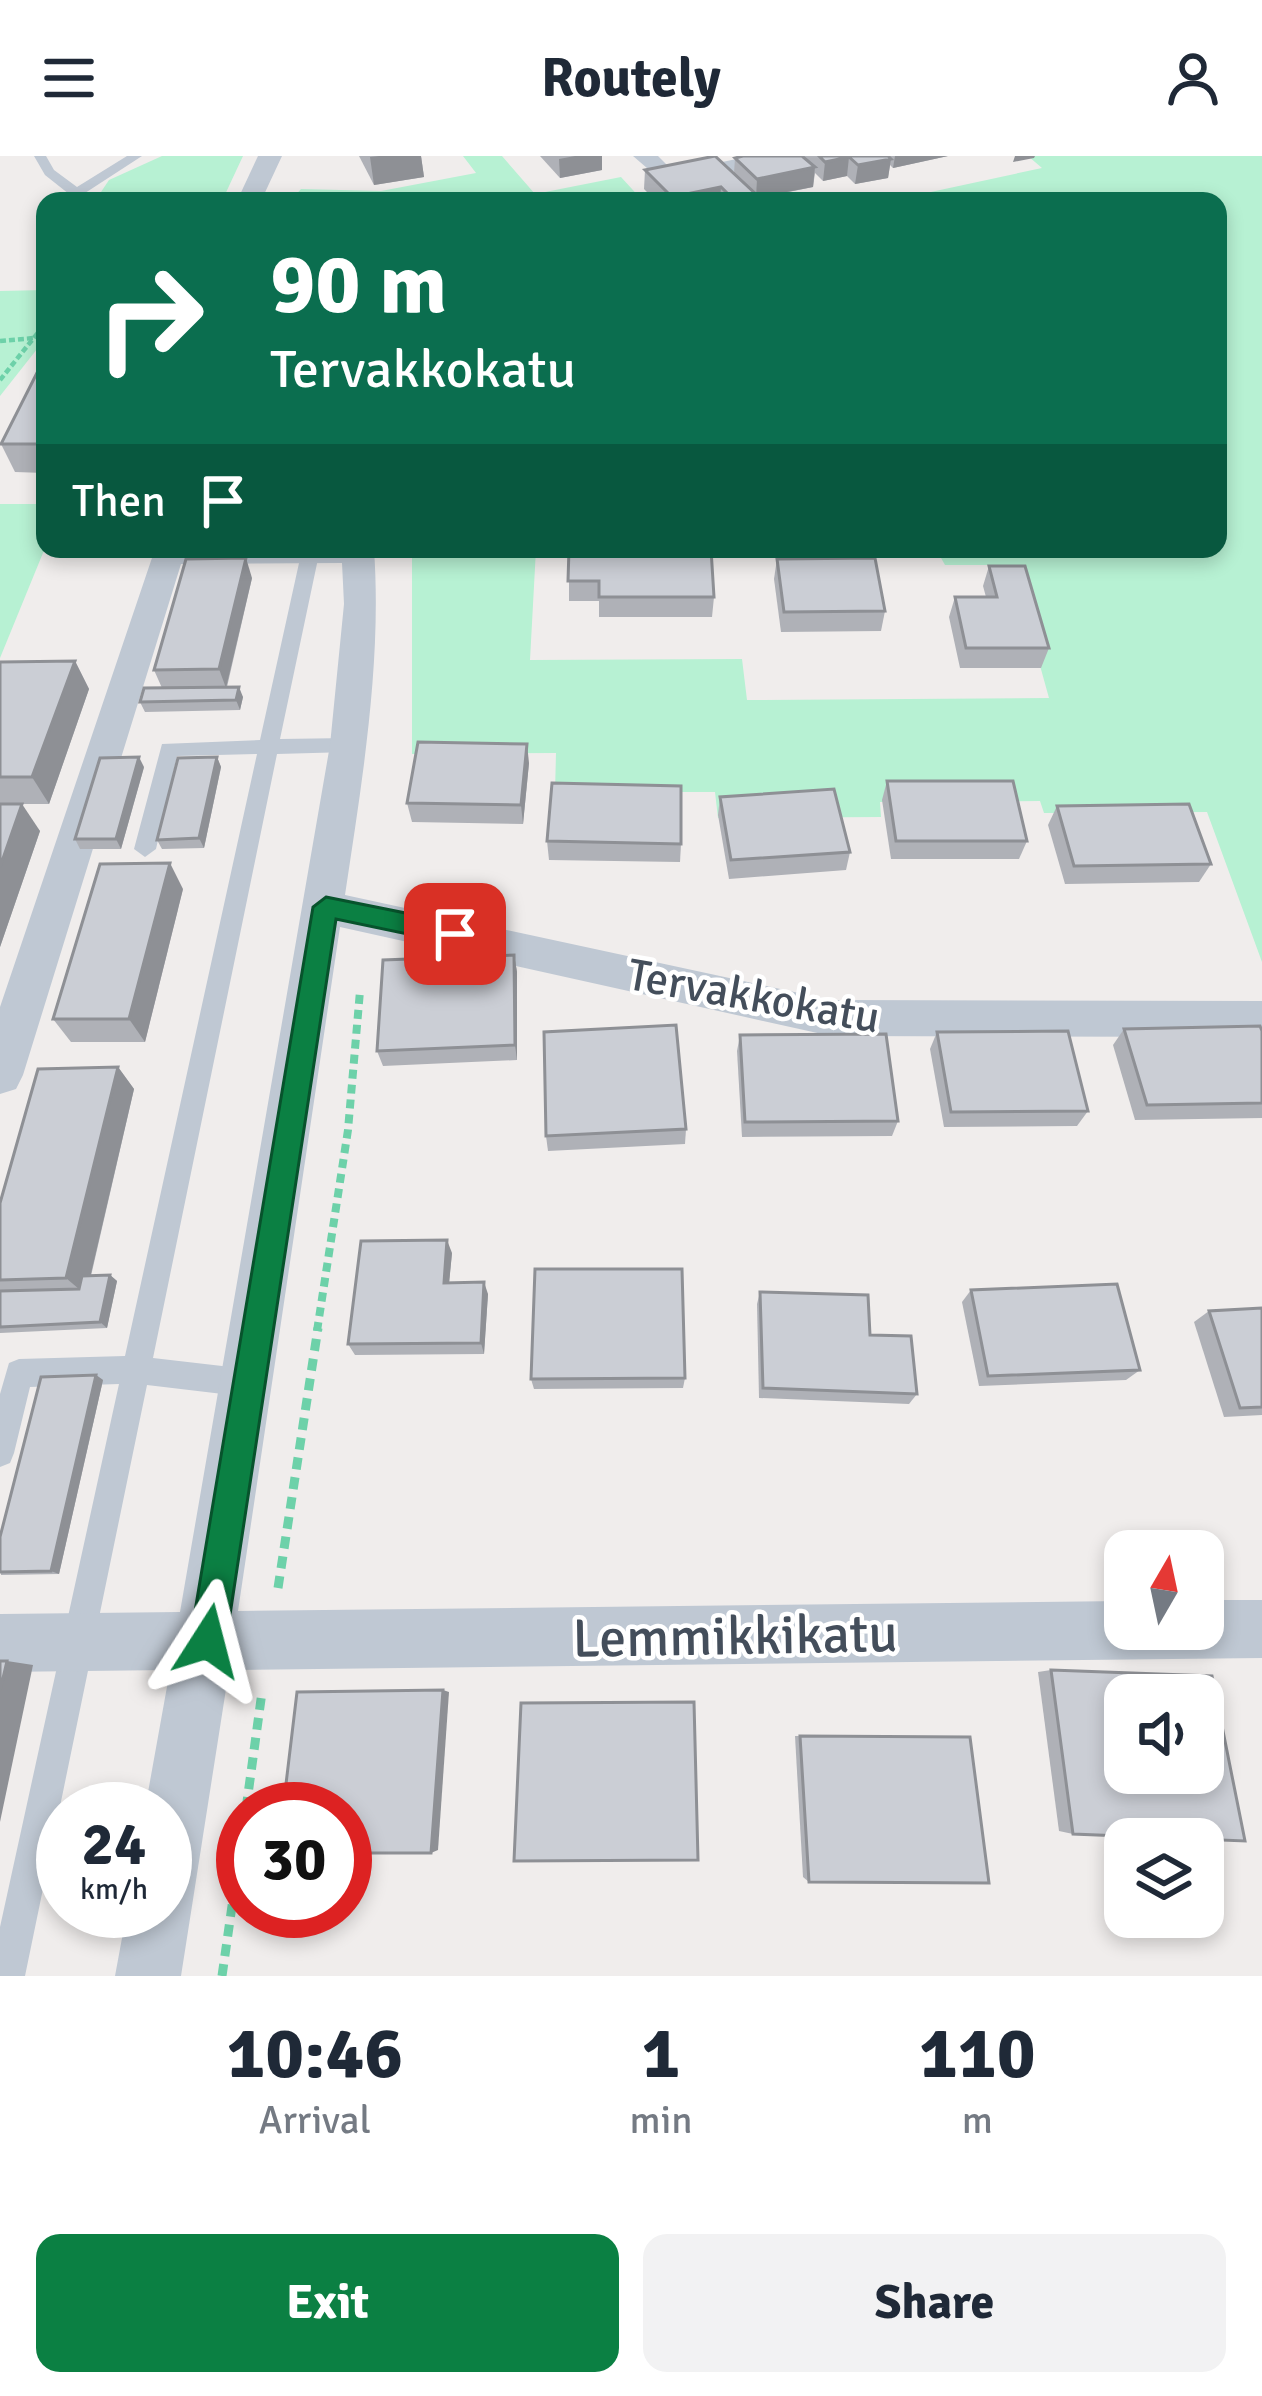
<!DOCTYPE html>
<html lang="en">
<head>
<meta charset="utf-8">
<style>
  body { margin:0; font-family:Signika,sans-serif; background:#f2f2f3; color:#1f2937; height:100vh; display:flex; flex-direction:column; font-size:45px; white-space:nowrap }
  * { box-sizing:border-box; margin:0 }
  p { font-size:39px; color:#747a83 }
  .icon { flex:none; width:66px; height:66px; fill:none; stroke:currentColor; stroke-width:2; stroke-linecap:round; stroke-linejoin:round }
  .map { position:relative; height:1820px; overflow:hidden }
  .panel { display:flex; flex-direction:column; background:#fff; flex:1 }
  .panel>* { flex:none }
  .banner { position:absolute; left:36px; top:36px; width:1191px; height:366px; border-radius:24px; box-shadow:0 6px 18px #0003; background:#0b6e4f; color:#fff; overflow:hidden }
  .needle { width:78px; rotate:9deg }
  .tools { position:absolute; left:1104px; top:1374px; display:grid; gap:24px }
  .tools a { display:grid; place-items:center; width:120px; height:120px; border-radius:24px; background:#fff; box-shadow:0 6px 18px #0003; font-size:60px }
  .speed { position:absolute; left:36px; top:1626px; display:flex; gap:24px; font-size:60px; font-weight:700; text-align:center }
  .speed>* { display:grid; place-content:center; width:156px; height:156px; border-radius:50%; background:#fff; box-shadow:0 6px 18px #0003; line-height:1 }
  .speed small { font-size:30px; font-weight:400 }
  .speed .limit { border:18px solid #d22; background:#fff; color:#111 }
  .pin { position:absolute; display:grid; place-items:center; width:102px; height:102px; color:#fff; margin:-51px; border-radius:24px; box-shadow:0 6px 18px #0006 }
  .me { position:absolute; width:132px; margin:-66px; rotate:9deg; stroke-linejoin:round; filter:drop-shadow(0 0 9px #0008) }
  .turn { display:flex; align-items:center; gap:42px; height:252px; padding:0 36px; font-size:54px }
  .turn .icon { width:156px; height:156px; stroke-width:2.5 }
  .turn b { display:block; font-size:84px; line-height:102px }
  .then { display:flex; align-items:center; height:114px; padding:0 36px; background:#0003; gap:24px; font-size:45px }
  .eta { display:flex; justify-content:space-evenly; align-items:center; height:204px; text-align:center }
  .eta b { font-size:72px; font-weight:700; line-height:84px }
  .action { display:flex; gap:24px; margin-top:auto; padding:24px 36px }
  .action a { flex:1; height:138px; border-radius:24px; background:#0b8043; color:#fff; font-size:48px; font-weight:700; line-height:138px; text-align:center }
  .action a+a { background:#f2f2f3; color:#1f2937 }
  header { display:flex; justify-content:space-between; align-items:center; height:156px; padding:0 36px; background:#fff; font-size:54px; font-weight:700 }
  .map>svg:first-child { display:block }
  .green { fill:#b7f1d3 }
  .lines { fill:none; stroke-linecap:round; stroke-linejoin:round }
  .path-far2 { stroke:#6dd1a9; stroke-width:4.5; stroke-dasharray:6 3; stroke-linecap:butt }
  .path-far1 { stroke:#6dd1a9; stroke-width:8; stroke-dasharray:9 6; stroke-linecap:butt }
  .path { stroke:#6dd1a9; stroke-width:9; stroke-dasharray:12 8; stroke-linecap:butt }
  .lane { fill:#bfc8d3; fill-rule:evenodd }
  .street { fill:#bfc8d3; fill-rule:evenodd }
  .wall { fill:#afb1b7 }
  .shaded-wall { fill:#8e9095 }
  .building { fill:#cbced5; stroke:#8e9095; stroke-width:3; fill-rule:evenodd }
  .route { fill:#0b8043; stroke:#07532c; stroke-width:3 }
  .labels { text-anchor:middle; stroke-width:9; stroke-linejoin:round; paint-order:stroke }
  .street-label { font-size:45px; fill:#444e5b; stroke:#fff }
  .near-street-label { font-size:54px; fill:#444e5b; stroke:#fff }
</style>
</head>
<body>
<header><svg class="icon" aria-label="menu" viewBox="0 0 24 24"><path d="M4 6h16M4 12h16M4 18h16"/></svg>Routely<svg class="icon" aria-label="person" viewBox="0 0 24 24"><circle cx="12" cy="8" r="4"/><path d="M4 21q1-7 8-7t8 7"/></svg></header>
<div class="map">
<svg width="1262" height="1820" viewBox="0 0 1262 1820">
  <rect width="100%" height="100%" fill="#f0edec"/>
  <g class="green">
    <polygon points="162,0 243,0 222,45 95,45 109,24"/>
    <polygon points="463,0 502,0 535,38 621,21 643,45 290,45 301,33 381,35 476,17"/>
    <polygon points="1028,0 1262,0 1262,806 1207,656 1044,657 1040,645 880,646 881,661 718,662 715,636 555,636 556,597 412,598 412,393 536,393 530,504 742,503 747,544 1049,542 1012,409 945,409 936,393 1218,393 1218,45 889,45 1042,12"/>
    <polygon points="45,134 45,183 0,240 0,135"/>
    <polygon points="0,348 45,348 45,392 0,502"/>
  </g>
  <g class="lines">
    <g class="path-far2">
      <polyline points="0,185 34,182"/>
      <polyline points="0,224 45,168"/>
    </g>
    <polyline class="path-far1" points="317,1175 348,974 360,835"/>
    <g class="path">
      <polyline points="278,1432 318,1172"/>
      <polyline points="246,1653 262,1536"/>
      <polyline points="222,1820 243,1673"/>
    </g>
    <g class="lane">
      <polygon points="34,0 46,0 54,14 77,31 127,0 142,0 82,39 81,45 67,45 69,38 45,19"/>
      <polygon points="308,393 319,398 280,583 349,582 359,589 349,596 277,598 153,1202 248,1213 258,1217 262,1227 258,1237 248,1241 147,1229 25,1820 0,1820 0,1771 119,1228 30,1231 14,1297 10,1307 0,1311 0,1238 9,1207 19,1203 125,1200 257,598 177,600 156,693 145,701 134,693 162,588 260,584 301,398"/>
    </g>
    <g class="street">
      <polygon points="258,0 282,0 261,45 237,45"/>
      <polygon points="633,0 658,0 674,16 751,0 797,0 669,31"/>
      <path d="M155,393H374C382,508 362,625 345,739L831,844L1262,845V881L831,880L340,771L238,1455L1125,1445V1473H1203V1444H1262V1502L229,1514L181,1820H115L127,1755H165V1653H145L170,1514L0,1516V1458L180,1456L330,589L344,448L342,407L181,408L23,919L16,933L0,938V851Z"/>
    </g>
  </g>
  <g class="wall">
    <polygon points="359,0 421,0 424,21 374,29"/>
    <polygon points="540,0 602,0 602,14 560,22"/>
    <polygon points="804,0 948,0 893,12 890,9 888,22 855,28 847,20 823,25 815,17 813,31 760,42 759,45 656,45 644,33 645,14 734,17 735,2"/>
    <polygon points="45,187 45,317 15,316 1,288 44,202 41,195"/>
    <polygon points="569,393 714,441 712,461 599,461 599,445 569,445"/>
    <polygon points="777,403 885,455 881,475 781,476 774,423"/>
    <polygon points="989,410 1049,492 1041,512 960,512 949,461 955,441 986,441 983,430"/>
    <polygon points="252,422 227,531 243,541 240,554 145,556 140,546 162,532 154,514"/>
    <polygon points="75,505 89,533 49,648 7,648 40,675 0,791 0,506"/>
    <polygon points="217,601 221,611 204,692 162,693 157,684"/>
    <polygon points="529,607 523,668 412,666 407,647"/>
    <polygon points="144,611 121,693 80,693 75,683"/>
    <polygon points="887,625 1027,685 1019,703 891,703 882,644"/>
    <polygon points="720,641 850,696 846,714 729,723 718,659"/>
    <polygon points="1057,650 1211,708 1199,726 1065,728 1048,669"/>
    <polygon points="547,685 681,688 680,706 549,704"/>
    <polygon points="183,733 145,886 71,886 53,863"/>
    <polygon points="514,799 517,816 517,904 383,910 377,895"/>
    <polygon points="1124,873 1262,875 1262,962 1135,964 1113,889"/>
    <polygon points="937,876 1088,955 1077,970 944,971 930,893"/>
    <polygon points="740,879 898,965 892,980 742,981 737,895"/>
    <polygon points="118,911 134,933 91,1120 110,1119 117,1125 107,1172 0,1177 0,1047"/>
    <polygon points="686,973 685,988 548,995 546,980"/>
    <polygon points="452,1097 449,1127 488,1138 484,1198 355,1199 348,1188"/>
    <polygon points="971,1134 1140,1214 1126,1224 979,1230 962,1146"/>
    <polygon points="760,1136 870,1179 917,1238 909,1248 759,1242 757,1148"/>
    <polygon points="1262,1152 1262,1259 1224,1261 1194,1166 1209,1155"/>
    <polygon points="96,1219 103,1224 59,1418 1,1419 0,1381"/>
    <polygon points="685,1222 683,1232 534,1233 531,1223"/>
    <polygon points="1051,1514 1073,1678 1059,1675 1038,1516"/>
    <polygon points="795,1580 970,1581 809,1726 803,1721"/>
  </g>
  <g class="shaded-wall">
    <polygon points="379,0 421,0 424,21 374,29 370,1"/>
    <polygon points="575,0 602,0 602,14 560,22 559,3"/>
    <polygon points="895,0 948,0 893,12"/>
    <polygon points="1015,0 1035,0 1034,2 1013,6"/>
    <polygon points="849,1 847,20 823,25 825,6"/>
    <polygon points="891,3 888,22 855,28 858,9"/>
    <polygon points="815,11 813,31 756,42 757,23"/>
    <polygon points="721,31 720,45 671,45 672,41"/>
    <polygon points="246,402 252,422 226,532 219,513"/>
    <polygon points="75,505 89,533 49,648 32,621"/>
    <polygon points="239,531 243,541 240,554 236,544"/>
    <polygon points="527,588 529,607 523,668 521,649"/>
    <polygon points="139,601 144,611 121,693 116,683"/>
    <polygon points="217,601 221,611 204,692 199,682"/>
    <polygon points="22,648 40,675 0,791 0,711"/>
    <polygon points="170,707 183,733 145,886 129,863"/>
    <polygon points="514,799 517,816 517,904 515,889"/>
    <polygon points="118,911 134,933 86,1139 66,1122"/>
    <polygon points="447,1084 452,1097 448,1138 444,1127"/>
    <polygon points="110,1119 117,1125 107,1172 100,1166"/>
    <polygon points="484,1126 488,1138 484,1198 481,1187"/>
    <polygon points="96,1219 103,1224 59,1418 51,1415"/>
    <polygon points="7,1505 33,1509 0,1666 0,1535"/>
    <polygon points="443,1534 449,1536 438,1694 431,1697"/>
  </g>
  <g class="building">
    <polygon points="715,0 760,42 735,45 721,31 672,41 645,14"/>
    <polygon points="743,0 802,0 815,11 757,23 735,2"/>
    <polygon points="819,0 888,0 891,3 858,9 849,1 825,6"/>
    <polygon points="45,201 45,288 1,288"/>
    <polygon points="569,393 711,393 714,441 599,441 599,425 568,425"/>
    <polygon points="246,402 219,513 154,514 186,403"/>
    <polygon points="875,402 885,455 784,456 777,403"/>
    <polygon points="989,410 1025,410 1049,492 966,492 955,441 997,441"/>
    <polygon points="75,505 32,621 0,621 0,506"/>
    <polygon points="239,531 236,544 140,546 144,532"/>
    <polygon points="418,586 527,588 521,649 407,647"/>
    <polygon points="139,601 116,683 75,683 100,602"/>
    <polygon points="217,601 199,682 157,684 178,602"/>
    <polygon points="887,625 1013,625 1027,685 896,685"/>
    <polygon points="552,627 681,630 681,688 547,685"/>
    <polygon points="834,633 850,696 731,704 720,641"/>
    <polygon points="0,648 22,648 0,711"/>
    <polygon points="1189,648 1211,708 1074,710 1057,650"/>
    <polygon points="170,707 129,863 53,863 100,708"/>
    <polygon points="514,799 515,889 377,895 383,804"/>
    <polygon points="676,869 686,973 546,980 544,876"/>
    <polygon points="1260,870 1262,875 1262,947 1147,949 1124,873"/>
    <polygon points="1068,875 1088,955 951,956 937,876"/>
    <polygon points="886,878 898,965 745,966 740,879"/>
    <polygon points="118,911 66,1122 0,1124 0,1047 38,913"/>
    <polygon points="447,1084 444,1127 484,1126 481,1187 348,1188 361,1085"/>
    <polygon points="535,1113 682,1113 685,1222 531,1223"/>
    <polygon points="110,1119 100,1166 0,1171 0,1135 79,1133 82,1120"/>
    <polygon points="1117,1128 1140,1214 988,1220 971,1134"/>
    <polygon points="760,1136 868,1139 870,1179 911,1180 917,1238 763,1232"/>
    <polygon points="1262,1152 1262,1251 1240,1252 1209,1155"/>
    <polygon points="96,1219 51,1415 0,1416 0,1381 41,1221"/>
    <polygon points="0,1505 7,1505 0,1535"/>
    <path d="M1051,1514L1212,1520L1245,1685L1073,1678ZM1125,1539H1203V1617H1125Z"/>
    <polygon points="443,1534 431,1697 345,1697 345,1653 283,1653 297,1536"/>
    <polygon points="694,1546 698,1704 514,1705 521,1547"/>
    <polygon points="800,1580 970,1581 989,1727 809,1726"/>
  </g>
  <polygon class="route" points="326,741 455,767 467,778 455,788 336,763 226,1485 220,1498 208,1503 195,1498 190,1485 313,751"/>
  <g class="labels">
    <g class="street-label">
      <text transform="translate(754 839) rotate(10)" y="16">Tervakkokatu</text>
    </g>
    <g class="near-street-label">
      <text transform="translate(735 1479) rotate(-1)" y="19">Lemmikkikatu</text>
    </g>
  </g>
</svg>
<div class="tools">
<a><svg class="needle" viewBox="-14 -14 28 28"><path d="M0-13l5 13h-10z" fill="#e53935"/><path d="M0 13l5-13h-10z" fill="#747a83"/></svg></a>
<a><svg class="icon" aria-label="sound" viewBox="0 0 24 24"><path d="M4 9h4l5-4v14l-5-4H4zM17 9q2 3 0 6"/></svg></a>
<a><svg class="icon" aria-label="layers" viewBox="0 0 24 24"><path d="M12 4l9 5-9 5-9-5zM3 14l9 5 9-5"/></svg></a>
</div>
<div class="speed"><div>24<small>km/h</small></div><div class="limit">30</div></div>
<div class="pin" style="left:455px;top:778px;background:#d93025"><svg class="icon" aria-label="arrive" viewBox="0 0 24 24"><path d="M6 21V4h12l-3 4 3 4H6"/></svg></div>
<svg class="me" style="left:208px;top:1485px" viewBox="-20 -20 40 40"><path d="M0-17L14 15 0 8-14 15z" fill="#0b8043" stroke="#fff" stroke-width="4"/></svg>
<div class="banner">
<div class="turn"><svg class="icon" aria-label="right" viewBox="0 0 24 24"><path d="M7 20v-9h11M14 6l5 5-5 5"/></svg><div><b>90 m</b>Tervakkokatu</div></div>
<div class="then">Then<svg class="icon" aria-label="arrive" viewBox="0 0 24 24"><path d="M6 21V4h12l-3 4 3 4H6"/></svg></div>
</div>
</div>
<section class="panel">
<div class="eta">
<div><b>10:46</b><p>Arrival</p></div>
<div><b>1</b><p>min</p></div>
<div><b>110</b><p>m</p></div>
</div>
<div class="action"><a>Exit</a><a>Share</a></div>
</section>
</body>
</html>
